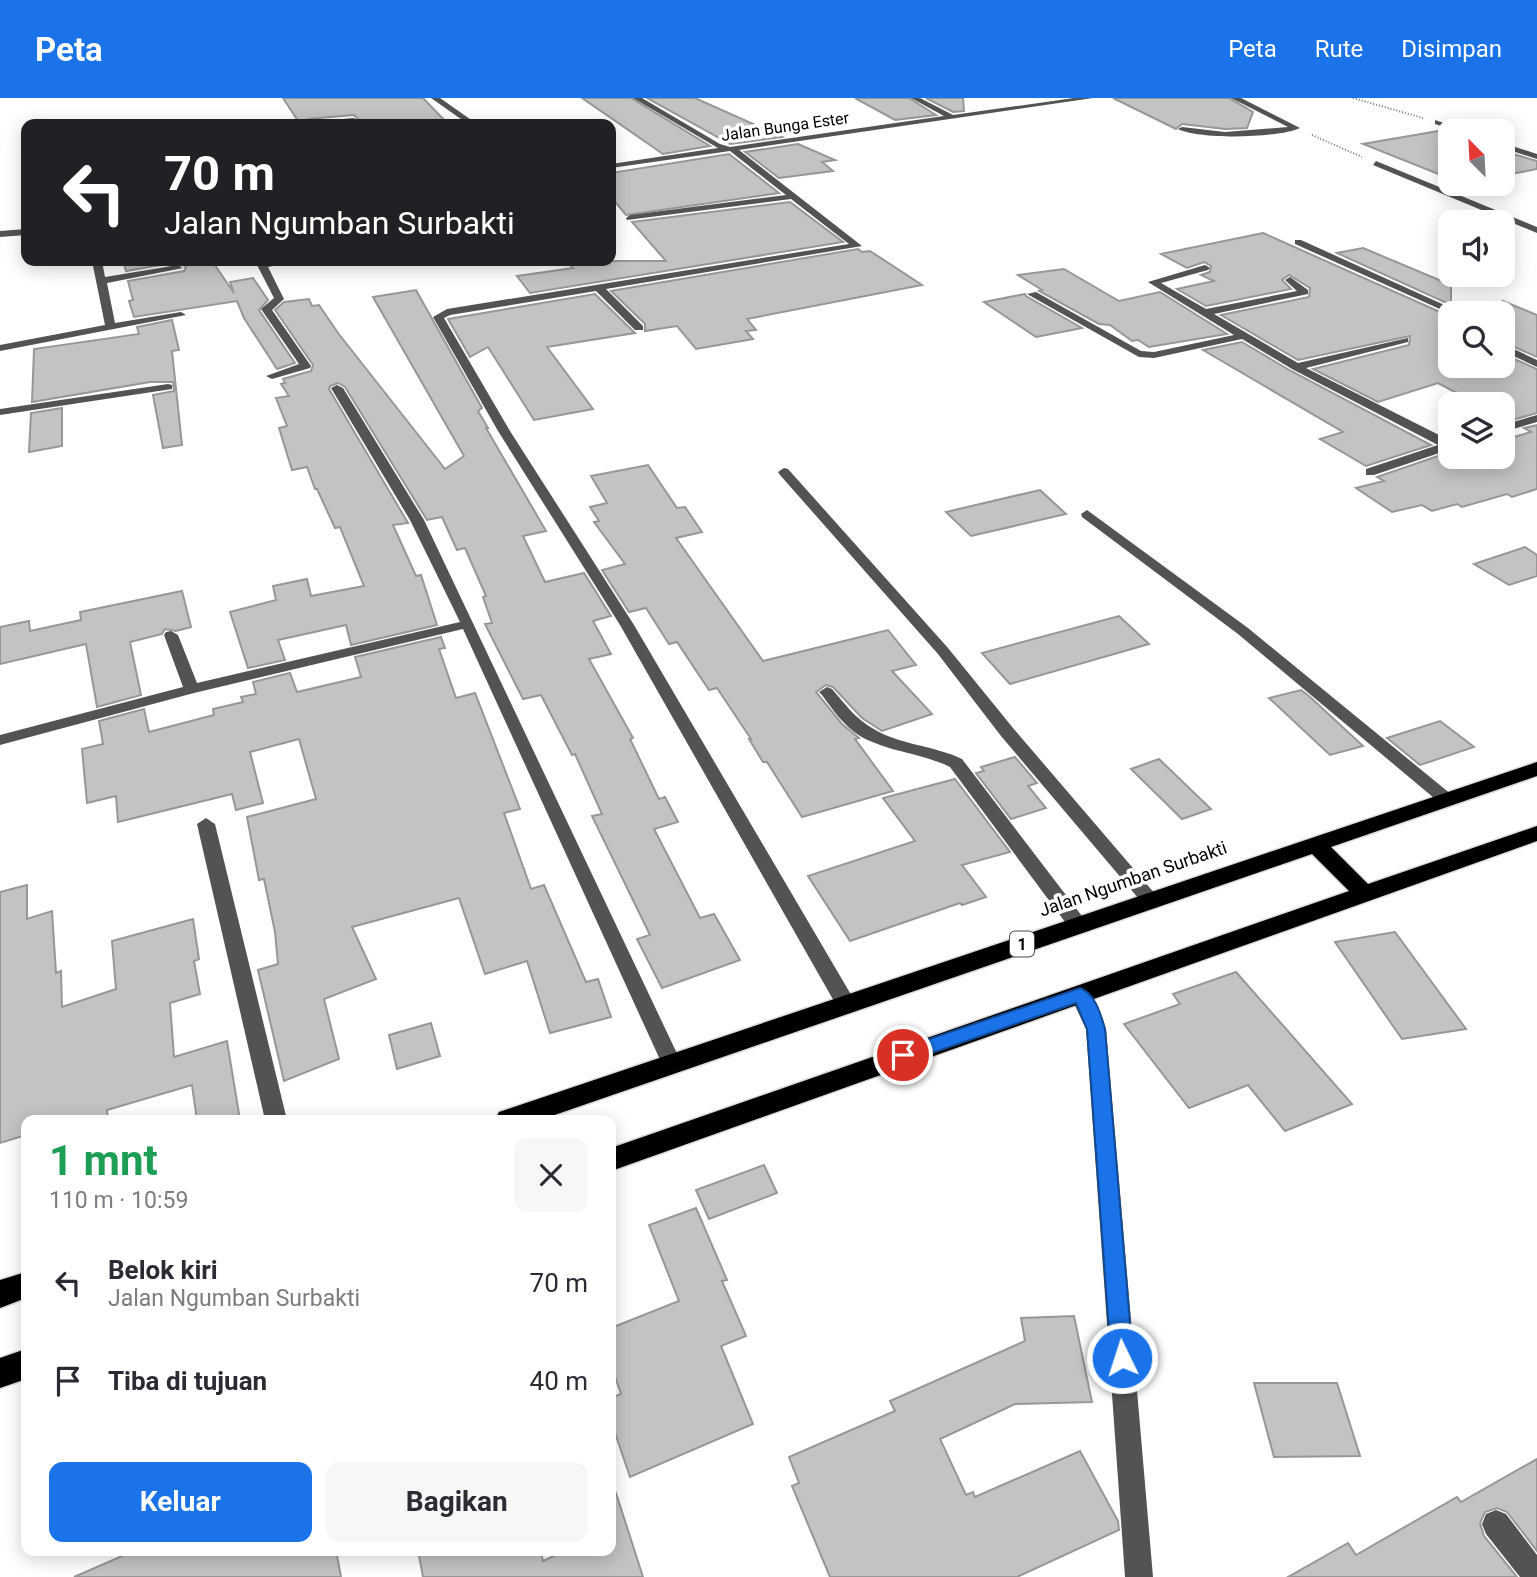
<!DOCTYPE html>
<html lang="id">
<head>
<meta charset="utf-8">
<style>
  body { margin:0; font-family:Roboto,sans-serif; background:#f7f7f7; color:#2b2b33; height:100vh; display:flex; flex-direction:column; font-size:26px; white-space:nowrap }
  * { box-sizing:border-box; margin:0 }
  p { font-size:23px; color:#7c7c81 }
  .icon { flex:none; width:38px; height:38px; fill:none; stroke:currentColor; stroke-width:2; stroke-linecap:round; stroke-linejoin:round }
  .map { position:relative; flex:1; overflow:hidden }
  .side { position:absolute; left:21px; top:1017px; width:595px; height:441px; display:flex; flex-direction:column; background:#fff; border-radius:14px; box-shadow:0 4px 18px #0003 }
  .side>* { flex:none }
  .banner { position:absolute; left:21px; top:21px; width:595px; height:147px; border-radius:14px; box-shadow:0 4px 18px #0003; background:#202124; color:#fff; overflow:hidden }
  .needle { width:46px; rotate:336deg }
  .controls { position:absolute; left:1438px; top:21px; display:grid; gap:14px }
  .controls a { display:grid; place-items:center; width:77px; height:77px; border-radius:14px; background:#fff; box-shadow:0 4px 18px #0003; font-size:35px }
  .pin { position:absolute; display:grid; place-items:center; width:60px; height:60px; color:#fff; margin:-30px; border:4px solid #fff; border-radius:50%; box-shadow:0 2px 7px #0007 }
  .me { position:absolute; width:77px; margin:-38px; rotate:356deg; stroke-linejoin:round; filter:drop-shadow(0 0 5px #0008) }
  .turn { display:flex; align-items:center; gap:24px; height:147px; padding:0 28px; font-size:32px }
  .turn .icon { width:91px; height:91px; stroke-width:2.5 }
  .turn b { display:block; font-size:49px; line-height:60px }
  .round { display:grid; place-items:center; flex:none; width:74px; height:74px; border-radius:14px; background:#f7f7f7 }
  .summary { display:flex; align-items:center; justify-content:space-between; height:119px; padding:0 28px }
  h1 { font-size:42px; font-weight:700; line-height:52px; color:#1e9e55 }
  .cta { display:flex; gap:14px; margin-top:auto; padding:14px 28px }
  .cta a { flex:1; height:80px; border-radius:14px; background:#1a73e8; color:#fff; font-size:28px; font-weight:700; line-height:80px; text-align:center }
  .cta a+a { background:#f7f7f7; color:#2b2b33 }
  ul { padding:0; list-style:none }
  li { display:flex; align-items:center; gap:21px; height:98px; padding:0 28px }
  li div { flex:1 }
  li b { display:block; font-size:26px }
  li em { font-style:normal }
  header { display:flex; align-items:center; gap:42px; box-sizing:border-box; height:98px; padding:0 35px; background:#1a73e8; color:#fff }
  header strong { font-size:33px }
  nav { display:flex; gap:38px; margin-inline-start:auto; font-size:24px }
  .map>svg:first-child { display:block }
  .building { fill:#c3c3c3; stroke:#979797; stroke-width:2 }
  .lines { fill:none; stroke-linecap:round; stroke-linejoin:round }
  .highway-casing { stroke:#dbdbdb; stroke-width:3 }
  .path { stroke:#757575; stroke-width:2; stroke-dasharray:1 2; stroke-linecap:butt }
  .minor { fill:#535353; fill-rule:evenodd }
  .highway { fill:#000; fill-rule:evenodd }
  .route { fill:#1a73e8; stroke:#114b97; stroke-width:2 }
  .labels { text-anchor:middle; stroke-width:7; stroke-linejoin:round; paint-order:stroke }
  .far-street-label { font-size:16px; fill:#000; stroke:#fff }
  .shield { fill:#fff; stroke:#4c4c4c; stroke-width:2 }
  .shield-label { font-size:16px; font-weight:bold; fill:#000 }
  .street-label { font-size:18px; fill:#000; stroke:#fff }
</style>
</head>
<body>
<header>
<strong>Peta</strong>
<nav><a>Peta</a><a>Rute</a><a>Disimpan</a></nav>
</header>
<div class="map">
<svg width="1537" height="1479" viewBox="0 0 1537 1479">
  <rect width="100%" height="100%" fill="#fff"/>
  <g class="building">
    <polygon points="283,0 423,0 448,26 363,26 354,17 308,21 300,26"/>
    <polygon points="582,0 631,0 710,48 663,56"/>
    <polygon points="647,0 695,0 782,39 730,46"/>
    <polygon points="855,0 909,0 936,17 895,22"/>
    <polygon points="926,0 963,0 964,13 953,14"/>
    <polygon points="1113,0 1229,0 1253,14 1247,30 1225,31 1182,26 1176,31"/>
    <polygon points="1444,32 1451,34 1451,81 1363,46"/>
    <polygon points="798,46 835,62 822,64 833,73 779,80 745,54"/>
    <polygon points="1503,53 1537,63 1537,71 1511,76 1503,73"/>
    <polygon points="729,56 779,95 626,117 611,99 611,75"/>
    <polygon points="790,104 843,144 530,195 517,178 573,170 565,163 666,163 632,124"/>
    <polygon points="1263,135 1451,219 1451,268 1503,268 1503,256 1537,271 1537,315 1509,323 1503,320 1503,306 1478,306 1438,285 1378,304 1313,271 1409,247 1410,238 1298,262 1221,217 1309,199 1310,190 1289,177 1282,182 1291,191 1206,208 1177,191 1214,183 1201,177 1210,174 1211,168 1204,164 1187,170 1161,156"/>
    <polygon points="1363,150 1451,187 1451,207 1337,155"/>
    <polygon points="858,151 862,154 870,153 922,187 747,221 756,232 746,233 753,241 696,251 677,228 645,233 645,226 611,193"/>
    <polygon points="123,163 212,163 234,195 230,184 253,180 268,202 259,212 295,265 277,271 244,220 237,203 134,219 129,203 133,202 128,183 184,173 186,169 178,164 126,173"/>
    <polygon points="1064,171 1119,203 1160,194 1227,236 1149,249 1138,242 1132,243 1110,227 1099,226 1039,193 1042,192 1018,177"/>
    <polygon points="416,192 482,310 478,313 488,330 486,330 546,433 523,438 545,484 584,475 611,518 593,523 611,556 589,561 633,640 630,641 659,701 665,699 678,724 654,731 700,820 714,816 740,862 662,890 637,841 650,837 592,718 602,716 575,656 572,657 541,597 523,601 485,526 492,525 483,499 486,498 465,450 457,452 442,419 427,422 345,289 338,285 330,288 329,291 408,425 393,427 416,478 421,477 437,527 351,547 346,527 278,542 285,562 248,570 230,514 276,502 273,488 307,481 311,498 364,488 340,429 335,430 317,391 315,391 307,369 292,372 279,330 287,328 276,300 289,298 281,286 285,285 283,281 311,273 313,267 275,212 284,204 309,201 312,208 319,207 338,235 445,371 464,358 373,199"/>
    <polygon points="595,196 635,235 547,249 593,311 534,322 488,249 470,259 448,221"/>
    <polygon points="1025,196 1026,198 1082,230 1036,239 984,204"/>
    <polygon points="1503,203 1537,217 1537,259 1503,244"/>
    <polygon points="172,222 179,252 172,253 182,347 163,350 153,297 174,293 173,284 150,284 32,304 34,251 139,236 137,229"/>
    <polygon points="1242,244 1291,273 1431,347 1366,368 1320,341 1343,334 1203,252"/>
    <polygon points="62,310 62,348 29,354 31,315"/>
    <polygon points="1537,327 1537,391 1512,399 1507,396 1462,409 1457,406 1432,413 1422,407 1392,414 1356,390 1384,383 1377,379 1447,355 1451,359 1503,359 1503,342 1531,334 1524,330"/>
    <polygon points="648,367 677,410 685,409 702,434 676,440 763,563 888,532 916,567 892,573 932,616 882,633 862,620 833,589 826,587 816,594 842,626 859,640 855,641 893,693 802,719 767,664 763,664 749,641 751,641 717,590 709,592 677,544 669,546 646,510 629,514 602,472 625,466 594,424 599,423 590,409 607,405 591,378"/>
    <polygon points="1040,392 1066,416 971,438 946,414"/>
    <polygon points="1525,449 1537,457 1537,478 1509,487 1474,466"/>
    <polygon points="182,493 191,529 176,533 165,531 162,536 130,544 141,597 97,609 86,546 0,566 0,529 29,523 30,533 81,522 80,514"/>
    <polygon points="1119,518 1149,546 1010,586 982,555"/>
    <polygon points="441,539 445,550 439,551 456,600 475,595 520,711 504,715 531,791 544,787 586,884 598,881 611,919 550,935 527,863 485,876 459,800 352,829 376,881 324,901 339,961 284,983 258,872 278,866 275,834 264,781 259,782 247,719 316,701 299,641 250,654 263,705 236,712 232,696 118,724 116,698 87,705 82,651 103,646 99,623 144,611 149,634 214,617 213,611 243,604 241,599 256,596 253,584 290,575 297,594 361,579 355,559"/>
    <polygon points="1301,592 1309,598 1363,648 1330,657 1269,600"/>
    <polygon points="1440,623 1474,649 1420,667 1387,640"/>
    <polygon points="1015,659 1037,685 1028,688 1046,710 1011,721 976,675 984,673 981,669"/>
    <polygon points="1159,661 1211,711 1182,721 1131,671"/>
    <polygon points="955,681 1010,754 962,767 986,799 962,807 960,805 850,843 808,778 915,743 883,700"/>
    <polygon points="27,787 27,821 52,813 56,875 61,873 62,909 116,891 112,843 193,821 199,861 194,863 200,896 170,905 174,959 227,943 240,1022 197,1022 192,987 107,1012 108,1022 26,1022 26,1037 0,1045 0,794"/>
    <polygon points="1395,834 1466,931 1402,941 1335,844"/>
    <polygon points="1236,874 1352,1006 1285,1033 1248,987 1189,1010 1124,926 1180,906 1173,896"/>
    <polygon points="431,925 440,958 397,971 389,937"/>
    <polygon points="764,1067 777,1095 709,1121 696,1092"/>
    <polygon points="696,1110 727,1182 722,1183 746,1238 721,1248 753,1326 630,1379 611,1323 611,1300 621,1296 611,1267 611,1230 679,1203 649,1127"/>
    <polygon points="1074,1218 1092,1304 1015,1306 940,1341 966,1397 973,1394 975,1399 1080,1353 1118,1423 1119,1432 1017,1479 830,1479 792,1388 799,1385 789,1359 895,1313 890,1303 1025,1243 1021,1220"/>
    <polygon points="1254,1285 1337,1285 1360,1358 1274,1359"/>
    <polygon points="1537,1361 1537,1453 1507,1414 1497,1410 1485,1414 1480,1425 1484,1438 1517,1479 1288,1479 1348,1445 1356,1457 1457,1399 1461,1404"/>
    <polygon points="616,1395 643,1479 423,1479 418,1452 540,1452 543,1463 567,1452 611,1452 611,1396"/>
    <polygon points="136,1452 336,1452 341,1479 74,1479"/>
  </g>
  <g class="lines">
    <g class="highway-casing">
      <g id="highway">
        <polygon points="1537,664 1537,678 1331,749 1368,786 1537,728 1537,743 611,1073 611,1050 1349,793 1312,756 540,1022 495,1022 499,1014 508,1011"/>
        <polygon points="26,1174 26,1200 0,1210 0,1182"/>
        <polygon points="26,1251 26,1281 0,1290 0,1260"/>
      </g>
    </g>
    <g class="path">
      <polyline points="1353,0 1423,20"/>
      <polyline points="1312,37 1362,59"/>
    </g>
    <g class="minor">
      <polygon points="431,0 440,0 477,26 468,26"/>
      <polygon points="633,0 642,0 720,46 730,49 944,18 911,0 920,0 953,17 1074,0 1093,0 739,52 862,148 606,191 643,228 643,232 635,232 596,193 450,217 444,220 510,333 634,527 853,900 856,906 853,912 846,914 839,912 620,527 498,333 433,219 447,211 849,146 791,101 627,122 626,120 630,117 786,97 730,53 611,70 611,66 718,50"/>
      <path d="M1231,0H1241L1300,30C1280,40 1199,42 1178,31L1182,29L1225,34L1288,29Z"/>
      <polygon points="354,20 361,26 304,26 308,24"/>
      <polygon points="1435,22 1468,33 1457,33 1435,26"/>
      <polygon points="1503,45 1537,56 1537,61 1503,50"/>
      <polygon points="1376,63 1537,129 1537,135 1373,67"/>
      <polygon points="26,131 26,137 0,139 0,133"/>
      <polygon points="1295,142 1301,142 1462,215 1451,216 1295,146"/>
      <polygon points="92,163 102,163 105,179 178,167 183,170 107,185 115,225 181,214 186,217 0,253 0,247 105,227"/>
      <polygon points="255,163 298,163 268,169 284,201 272,212 311,268 310,270 272,281 266,278 299,266 261,211 274,200"/>
      <polygon points="1205,167 1210,170 1208,172 1161,185 1206,211 1297,193 1285,182 1290,179 1308,192 1308,196 1214,216 1298,265 1408,240 1408,244 1306,270 1451,343 1451,351 1374,377 1366,377 1366,371 1438,347 1292,271 1242,241 1154,260 1139,259 1027,196 1036,194 1141,253 1154,254 1234,237 1148,184"/>
      <polygon points="1503,246 1537,262 1537,269 1503,253"/>
      <polygon points="168,286 172,287 172,291 0,317 0,311"/>
      <polygon points="337,287 343,290 424,422 682,966 679,972 672,974 665,972 662,966 463,531 194,595 0,647 0,637 183,589 164,537 166,534 171,533 178,537 197,585 460,524 410,422 331,290"/>
      <polygon points="1537,317 1537,324 1503,334 1503,327"/>
      <polygon points="784,370 788,371 948,550 1013,630 1156,797 1159,802 1156,807 1144,807 1001,638 938,556 780,377 778,374"/>
      <polygon points="1087,412 1248,530 1452,697 1454,701 1452,705 1440,705 1238,536 1082,419 1081,416"/>
      <path d="M827,589L832,591C844,605 856,621 872,630C899,647 933,647 962,661L1085,822L1087,827L1085,832H1071L950,669C922,655 888,654 860,638C844,628 833,612 822,597L819,594Z"/>
      <polygon points="206,720 215,726 287,1022 265,1022 197,726"/>
      <path d="M1080,889C1096,894 1101,917 1106,931L1153,1479H1125L1086,931L1070,897L1073,892Z"/>
      <polygon points="1496,1412 1506,1416 1537,1457 1537,1479 1520,1479 1486,1436 1482,1426 1486,1416"/>
    </g>
    <use href="#highway" class="highway"/>
  </g>
  <path class="route" d="M1080,890C1095,895 1101,917 1105,931L1133,1260L1130,1267L1122,1271L1114,1267L1111,1260L1087,931L1076,905L903,965L897,963L894,957L897,952Z"/>
  <g class="labels">
    <g class="far-street-label">
      <text transform="translate(785 28) rotate(-8)" y="6">Jalan Bunga Ester</text>
    </g>
    <rect class="shield" x="1010" y="833.5" width="24" height="25" rx="5"/>
    <g class="shield-label">
      <text x="1022" y="852">1</text>
    </g>
    <g class="street-label">
      <text transform="translate(1133 781) rotate(-19)" y="6">Jalan Ngumban Surbakti</text>
    </g>
  </g>
</svg>
<div class="controls">
<a><svg class="needle" viewBox="-14 -14 28 28"><path d="M0-13l5 13h-10z" fill="#e53935"/><path d="M0 13l5-13h-10z" fill="#7c7c81"/></svg></a>
<a><svg class="icon" aria-label="sound" viewBox="0 0 24 24"><path d="M4 9h4l5-4v14l-5-4H4zM17 9q2 3 0 6"/></svg></a>
<a><svg class="icon" aria-label="search" viewBox="0 0 24 24"><circle cx="10" cy="10" r="6"/><path d="M15 15l6 6"/></svg></a>
<a><svg class="icon" aria-label="layers" viewBox="0 0 24 24"><path d="M12 4l9 5-9 5-9-5zM3 14l9 5 9-5"/></svg></a>
</div>
<div class="pin" style="left:903px;top:957px;background:#d93025"><svg class="icon" aria-label="arrive" viewBox="0 0 24 24"><path d="M6 21V4h12l-3 4 3 4H6"/></svg></div>
<svg class="me" style="left:1122px;top:1260px" viewBox="-20 -20 40 40"><circle r="17" fill="#1a73e8" stroke="#fff" stroke-width="3"/><path d="M0-11L8 9 0 5-8 9z" fill="#fff"/></svg>
<div class="banner">
<div class="turn"><svg class="icon" aria-label="left" viewBox="0 0 24 24"><path d="M17 20v-9H6M10 6l-5 5 5 5"/></svg><div><b>70 m</b>Jalan Ngumban Surbakti</div></div>
</div>
<section class="side">
<div class="summary"><div><h1>1 mnt</h1><p>110 m · 10:59</p></div><a class="round"><svg class="icon" aria-label="close" viewBox="0 0 24 24"><path d="M6 6l12 12M18 6L6 18"/></svg></a></div>
<ul>
<li><svg class="icon" aria-label="left" viewBox="0 0 24 24"><path d="M17 20v-9H6M10 6l-5 5 5 5"/></svg><div><b>Belok kiri</b><p>Jalan Ngumban Surbakti</p></div><em>70 m</em></li>
<li><svg class="icon" aria-label="arrive" viewBox="0 0 24 24"><path d="M6 21V4h12l-3 4 3 4H6"/></svg><div><b>Tiba di tujuan</b></div><em>40 m</em></li>
</ul>
<div class="cta"><a>Keluar</a><a>Bagikan</a></div>
</section>
</div>
</body>
</html>
